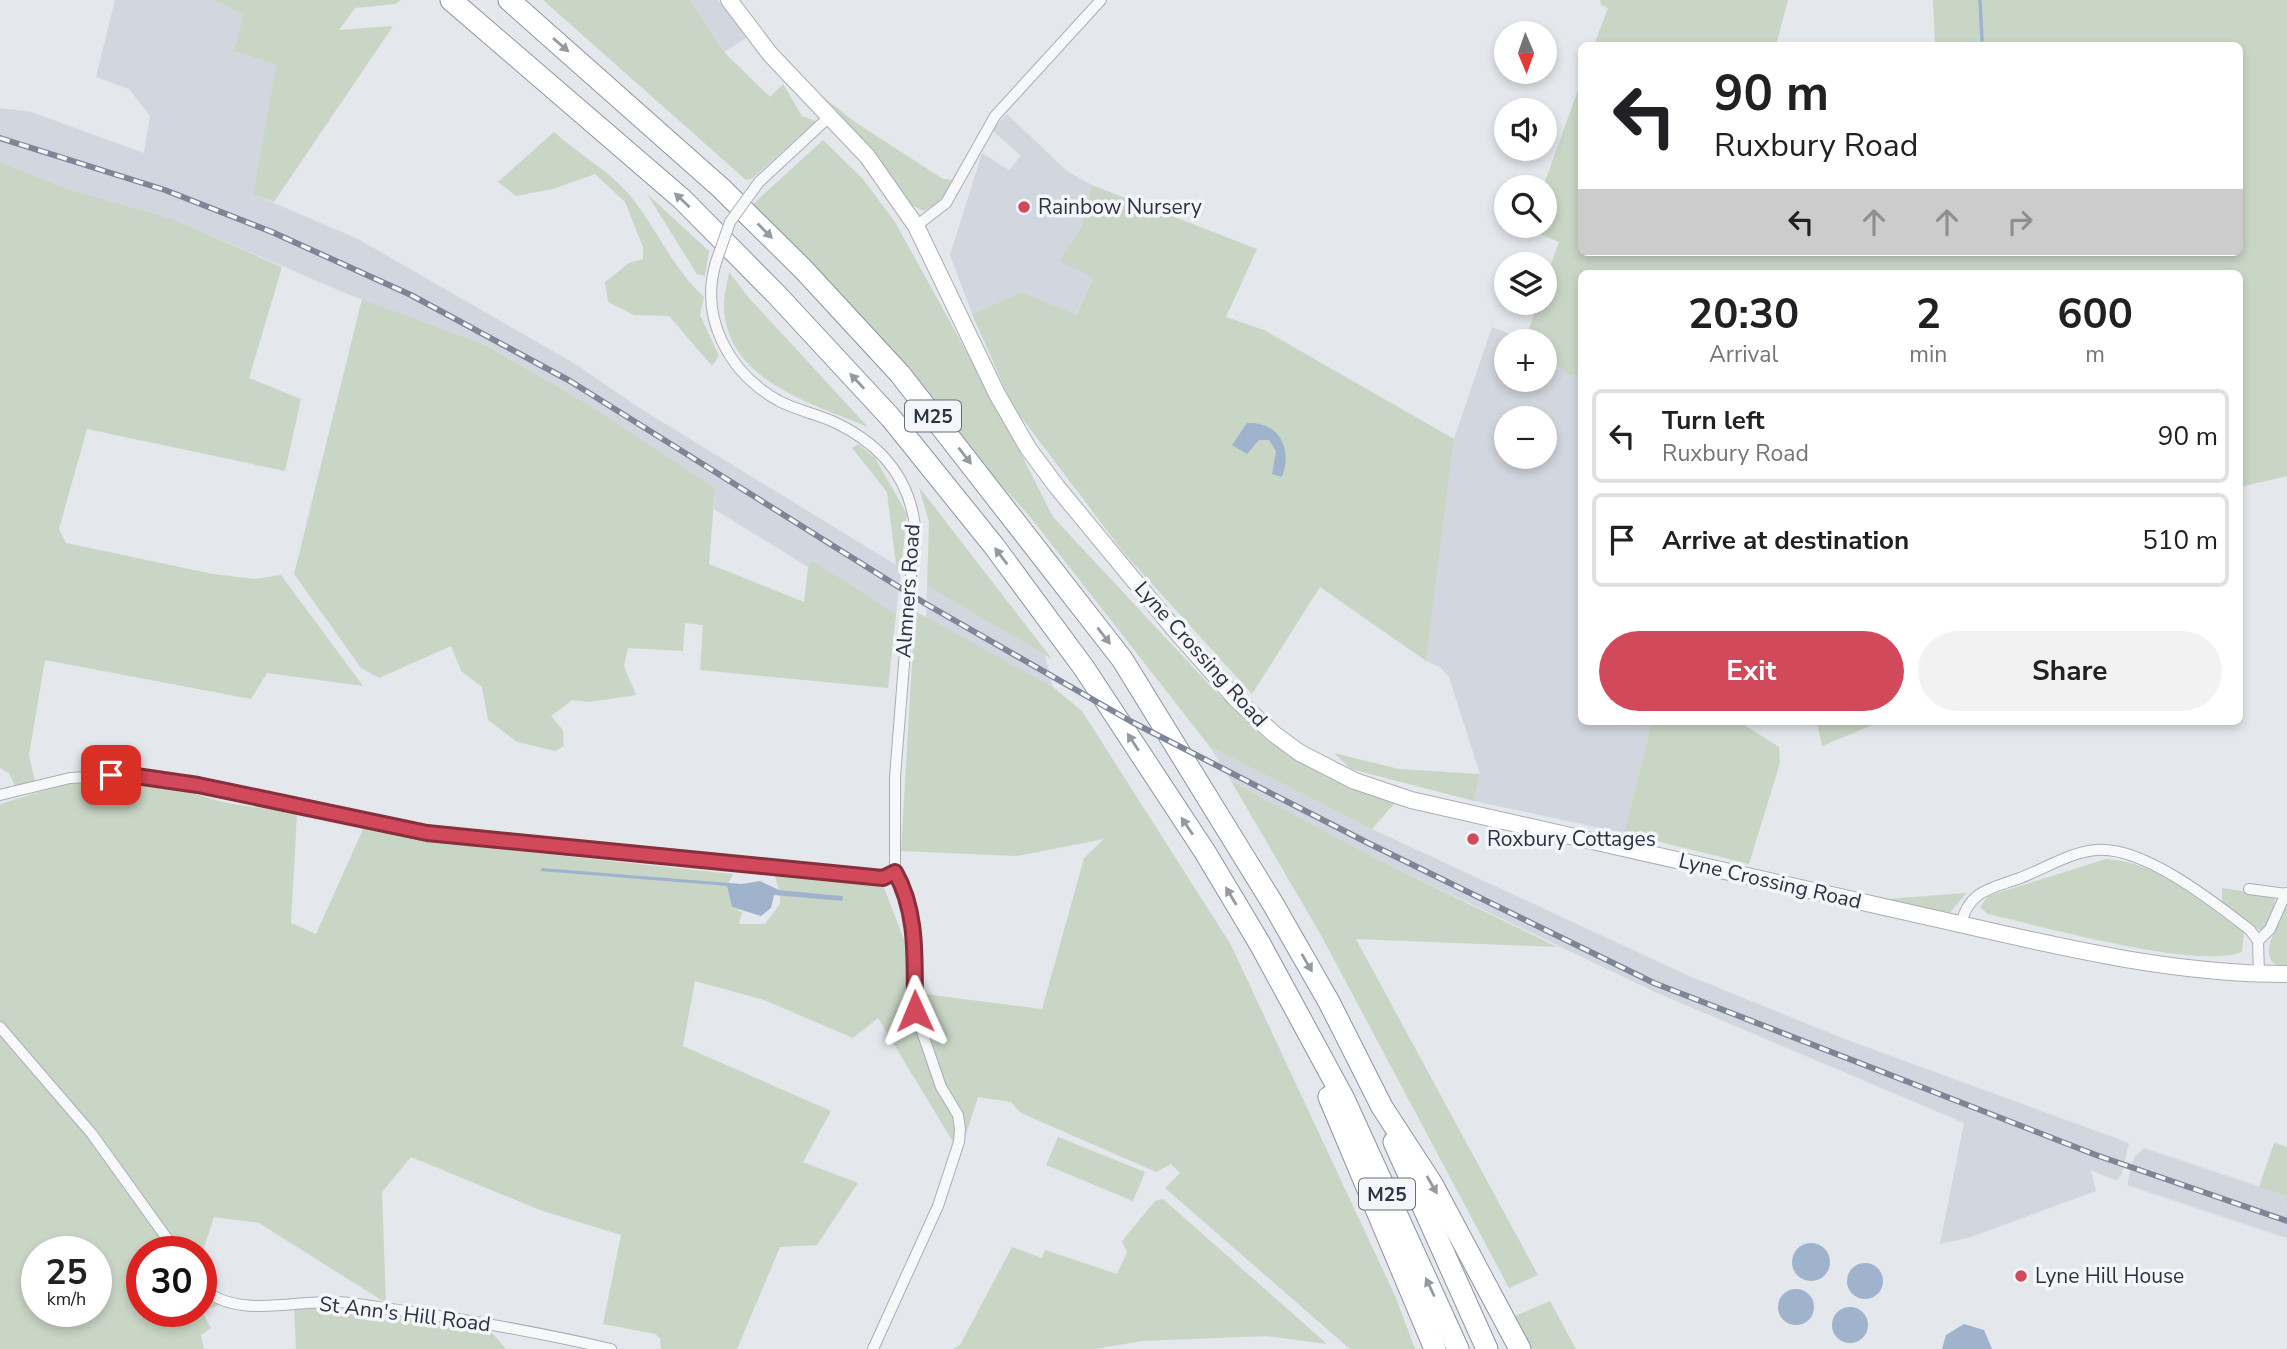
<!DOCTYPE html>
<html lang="en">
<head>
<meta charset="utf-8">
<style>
  body { margin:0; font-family:"Nunito Sans",sans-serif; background:#f2f2f2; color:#202124; height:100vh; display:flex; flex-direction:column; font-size:26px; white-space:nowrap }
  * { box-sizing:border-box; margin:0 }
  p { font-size:23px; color:#757577 }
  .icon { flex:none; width:38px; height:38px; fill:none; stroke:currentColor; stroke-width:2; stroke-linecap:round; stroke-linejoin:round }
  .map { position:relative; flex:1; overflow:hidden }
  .details { position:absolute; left:1578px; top:270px; width:665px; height:455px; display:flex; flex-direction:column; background:#fff; border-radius:10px; box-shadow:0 4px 10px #0003 }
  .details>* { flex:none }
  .guide { position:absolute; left:1578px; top:42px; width:665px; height:214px; border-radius:10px; box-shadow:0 4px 10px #0003; background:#fff; color:#202124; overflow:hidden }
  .needle { width:46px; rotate:178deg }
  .fabs { position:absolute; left:1494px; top:21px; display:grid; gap:14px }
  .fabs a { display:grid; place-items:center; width:63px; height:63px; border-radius:50%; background:#fff; box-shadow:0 4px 10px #0003; font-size:35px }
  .speed { position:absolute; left:21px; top:1236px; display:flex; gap:14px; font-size:35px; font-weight:700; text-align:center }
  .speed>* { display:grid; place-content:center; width:91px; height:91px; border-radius:50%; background:#fff; box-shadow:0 4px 10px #0003; line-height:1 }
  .speed small { font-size:18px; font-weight:400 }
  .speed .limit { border:10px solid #d22; background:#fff; color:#111 }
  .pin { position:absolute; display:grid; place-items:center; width:60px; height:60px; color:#fff; margin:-30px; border-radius:14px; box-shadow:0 4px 10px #0006 }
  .me { position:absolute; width:77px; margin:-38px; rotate:359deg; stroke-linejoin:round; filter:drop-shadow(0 0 5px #0008) }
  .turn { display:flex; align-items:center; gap:24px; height:147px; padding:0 21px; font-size:32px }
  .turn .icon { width:91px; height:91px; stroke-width:2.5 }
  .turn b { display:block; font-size:49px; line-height:60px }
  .lanes { display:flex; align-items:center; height:66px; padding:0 21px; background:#0003; justify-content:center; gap:35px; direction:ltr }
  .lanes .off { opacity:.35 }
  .eta { display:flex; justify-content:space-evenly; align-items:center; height:119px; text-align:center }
  .eta b { font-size:42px; font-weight:700; line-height:49px }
  .primary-button { display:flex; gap:14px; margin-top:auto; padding:14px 21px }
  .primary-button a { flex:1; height:80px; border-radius:42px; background:#d1495b; color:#fff; font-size:28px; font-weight:700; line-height:80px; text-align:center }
  .primary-button a+a { background:#f2f2f2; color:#202124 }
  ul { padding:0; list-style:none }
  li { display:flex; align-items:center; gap:21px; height:94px; margin:0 14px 10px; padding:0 7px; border:4px solid #e0e0e0; border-radius:10px }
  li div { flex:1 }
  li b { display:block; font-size:26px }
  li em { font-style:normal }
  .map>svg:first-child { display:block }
  .built { fill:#d2d6de; fill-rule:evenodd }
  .green { fill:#c9d6c5; fill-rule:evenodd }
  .water { fill:#9fb4cc }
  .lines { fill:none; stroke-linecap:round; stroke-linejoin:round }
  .stream { stroke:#9fb4cc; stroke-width:3.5 }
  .street-casing { stroke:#a9aeb7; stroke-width:12 }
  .secondary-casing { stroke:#a9aeb7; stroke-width:18 }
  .highway-casing { stroke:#8b94a3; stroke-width:23 }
  .street { stroke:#f7f8fa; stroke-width:10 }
  .secondary { stroke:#fff; stroke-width:16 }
  .highway { stroke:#fff; stroke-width:21 }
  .rail-casing { stroke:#7d8696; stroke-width:6 }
  .rail { stroke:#f4f6f9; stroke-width:3.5; stroke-dasharray:10; stroke-linecap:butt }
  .street-bridge-casing { stroke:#a9aeb7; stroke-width:12; stroke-linecap:butt }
  .street-bridge { stroke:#f7f8fa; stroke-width:10 }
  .oneway { fill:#959aa2 }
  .route-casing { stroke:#882f3b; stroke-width:18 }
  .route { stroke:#d1495b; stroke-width:12 }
  .poi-dot { fill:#d1495b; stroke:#f4f6f9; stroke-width:2.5 }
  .labels { text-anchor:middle; stroke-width:7; stroke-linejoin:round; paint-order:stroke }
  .shield { fill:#f4f6f9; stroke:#676e7b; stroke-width:2 }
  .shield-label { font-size:19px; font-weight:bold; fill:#2b3445 }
  .poi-label { font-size:21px; fill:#2b3445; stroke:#f4f6f9; text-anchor:start }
  .street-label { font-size:21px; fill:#2b3445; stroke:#f4f6f9 }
</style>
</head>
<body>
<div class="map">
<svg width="2287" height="1349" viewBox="0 0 2287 1349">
  <rect width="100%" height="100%" fill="#e4e7ec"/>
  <g class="built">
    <polygon points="115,0 214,0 243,15 234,51 276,65 253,194 358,239 577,365 638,407 896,565 901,570 896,614 812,560 808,567 714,509 715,488 586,403 487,345 345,293 173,219 68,189 0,162 0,108 31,112 144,153 150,116 129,89 96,77"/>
    <polygon points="690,0 718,0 746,38 724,52"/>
    <polygon points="1007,114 1067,171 1092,185 1081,228 1060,261 1093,278 1075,316 1022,292 972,314 950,255 982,153 1009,170 1021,156 992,130"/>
    <path d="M1492,327L1527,341H1507V380H1545V349L1567,373L1582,375V721H1652L1624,833L1474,801L1480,774L1449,677L1440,667L1426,661L1454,439ZM1507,418H1545V457H1507Z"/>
    <polygon points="927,586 1045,655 1053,687 926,618"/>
    <polygon points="1210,747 1372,829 1687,975 1842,1038 2129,1143 2122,1173 2117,1181 2091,1170 2096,1191 1971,1237 1940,1244 1964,1123 1655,992 1379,860 1231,781"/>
    <polygon points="2144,1148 2287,1196 2287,1238 2127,1185 2134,1157"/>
  </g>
  <g class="green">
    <polygon points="214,0 401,0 395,4 355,8 339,30 393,26 274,202 253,194 276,65 234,51 243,15"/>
    <polygon points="543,0 690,0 724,52 770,97 783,84 802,116 816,121 753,178 746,180"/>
    <polygon points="1600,0 1788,0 1776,45 1594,45 1608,8 1601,5"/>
    <polygon points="1933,0 2287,0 2287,476 2240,487 2240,273 1582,273 1582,375 1567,374 1545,348 1545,341 1525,339 1538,303 1545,303 1545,281 1559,242 1528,229 1529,226 1545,226 1543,187 1582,79 1582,252 2006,252 2010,256 2021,252 2240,252 2240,46 1935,45"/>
    <path d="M814,90L855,122L943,179L954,180C945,195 939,205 923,211L910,204Z"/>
    <path d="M554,132C576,152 606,169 626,191C656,225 670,266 704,297L700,315L719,356L712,366L669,316L634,315L608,302L605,282L629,263L643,259V247L625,202L595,174L553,189L516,196L498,182Z"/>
    <polygon points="823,140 863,179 895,222 1002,416 1053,517 1219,695 1307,765 1394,804 1372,829 1210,747 1031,518 752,205"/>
    <polygon points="0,162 68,189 173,219 282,267 249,378 301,399 285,471 87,429 59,529 66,543 213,574 255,579 281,575 363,686 267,673 251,699 45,660 29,755 35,781 15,786 9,773 0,768"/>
    <polygon points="1092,185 1257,249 1226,317 1264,330 1454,439 1426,661 1320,587 1252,694 1124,553 1012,405 972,314 1022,292 1076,315 1093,278 1059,261 1081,228"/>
    <polygon points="647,194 709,251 705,276 697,274"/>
    <path d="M729,272L749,298L868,427C813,404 729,381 724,310C723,298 727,284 729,272Z"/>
    <polygon points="362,299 486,345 586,403 715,488 709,564 804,602 808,567 812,560 896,614 888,688 700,670 703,625 685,623 683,651 628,648 624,666 636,695 589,702 572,700 551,716 563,730 564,746 555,751 517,742 488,720 482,687 461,671 451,646 379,678 361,668 294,574"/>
    <polygon points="858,444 875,458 907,514 901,570 896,565 887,492 852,448"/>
    <polygon points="919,487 1052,659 927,586 929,522"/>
    <path d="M915,611L1053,687L1082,711L1231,945L1396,1298L1415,1349H1350L1165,1188L1180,1173L1171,1164L1156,1172L1021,1113L1011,1102L978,1097L956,1165L947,1161L953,1142L878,1018L853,1038L764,1000L695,981L683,1046L831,1111L803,1162L858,1183L817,1245L780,1247L737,1349H661L660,1338L655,1334L603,1324L621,1235L540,1210L411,1157L382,1192L386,1303L259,1223L214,1217L201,1256V1251H142V1311H201V1275L221,1304L202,1312L211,1328L201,1335L204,1349H0V804L66,784L148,780L222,802L297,814L291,923L316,934L364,827L535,853L733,874L727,886L732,907L742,912L739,924H765L780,904V895L842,901V896L779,890L774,873L883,885L925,994L1042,1009L1084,858L1104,839L1017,856L901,851ZM37,1251H96V1311H37Z"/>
    <polygon points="1652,721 1738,721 1779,747 1780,763 1749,864 1624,833"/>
    <polygon points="1817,721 1882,721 1822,746"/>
    <polygon points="1334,753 1399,769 1480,774 1474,801 1351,769"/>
    <polygon points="1231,781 1379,860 1557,947 1356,939 1538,1275 1509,1288 1322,937"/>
    <path d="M2106,859C2159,862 2202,903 2244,932L2242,952C2196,970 2041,926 1988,914L1980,907L1988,896Z"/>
    <path d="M2222,888L2274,896C2277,909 2271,922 2261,931L2222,903Z"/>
    <polygon points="1966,893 1949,914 1886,899"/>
    <path d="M2287,906V967C2251,965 2279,923 2287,906Z"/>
    <polygon points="1058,1137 1145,1172 1133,1201 1046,1165"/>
    <polygon points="2274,1143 2287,1147 2287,1196 2259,1187"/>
    <polygon points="1163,1199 1327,1344 1267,1336 1142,1341 1095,1349 953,1349 960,1345 1012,1247 1042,1258 1045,1250 1117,1274 1127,1252 1122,1241 1155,1201"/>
    <polygon points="1550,1301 1576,1349 1532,1349 1515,1316"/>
    <polygon points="335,1306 486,1326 506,1349 296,1349 294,1308"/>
  </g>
  <g class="water">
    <path d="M1247,423C1279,421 1293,449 1282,477L1272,474L1276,451L1269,440H1259L1247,454L1232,445Z"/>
    <polygon points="542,868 742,884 760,881 779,890 843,896 842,901 774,895 771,908 761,916 732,907 727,886 540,871"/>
    <circle cx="1811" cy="1262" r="19"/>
    <circle cx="1865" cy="1281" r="18"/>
    <circle cx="1796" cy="1307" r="18"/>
    <circle cx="1850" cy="1325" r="18"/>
    <polygon points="1964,1324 1984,1330 1992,1349 1942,1349 1946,1335"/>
  </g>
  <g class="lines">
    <polyline class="stream" points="1980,0 1982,40"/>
    <g class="street-casing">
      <g id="street">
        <polyline points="759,182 830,116"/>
        <polyline points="916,226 946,203 995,116 1101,0"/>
        <path d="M716,262C699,318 729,373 779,401C796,410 817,414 834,422C879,443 909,477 915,526L895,777V872L908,894L914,931L915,1011L941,1087L958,1115L960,1129L959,1142L938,1206L873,1349"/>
        <polyline points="0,795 70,778 129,775 198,785 427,833 883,878 895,872"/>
        <polyline points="2249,889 2287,894"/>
        <path d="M1961,924C1969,890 1990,889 2020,878C2044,869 2070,852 2096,850C2142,845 2214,902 2250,930L2258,941L2259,974"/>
        <polyline points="2258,941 2270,929 2286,893"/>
        <polyline points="0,1027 92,1134 176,1251"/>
        <path d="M201,1286C233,1320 295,1300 336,1302C359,1303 382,1308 405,1311C475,1321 542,1333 611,1349"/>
      </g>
    </g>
    <g class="secondary-casing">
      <path id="secondary" d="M729,0L770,54L867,156L916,226L997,394L1028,448L1057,487L1175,630L1235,698L1274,734L1300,753L1355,781L1411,800C1574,838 1738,874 1902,911C2029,939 2155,974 2287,974"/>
    </g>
    <g class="highway-casing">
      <g id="highway">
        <polyline points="451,0 682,199 777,295 891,418 994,546 1084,668 1205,852 1260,944 1344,1099 1458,1349"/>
        <polyline points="509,0 721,188 804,270 900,374 1122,659 1273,904 1329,1002 1382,1107 1432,1184 1520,1349"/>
        <polyline points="1329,1097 1435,1349"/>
        <polyline points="1394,1142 1487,1349"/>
      </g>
    </g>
    <use href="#street" class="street"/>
    <use href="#secondary" class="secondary"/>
    <use href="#highway" class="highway"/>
    <g class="rail-casing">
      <polyline id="rail" points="0,138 165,190 272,232 411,295 570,381 926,604 1132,722 1366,842 1654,983 2096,1155 2287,1221"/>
    </g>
    <use href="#rail" class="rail"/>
    <g class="street-bridge-casing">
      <polyline id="street-bridge" points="716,262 730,222 759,182"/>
    </g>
    <use href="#street-bridge" class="street-bridge"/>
  </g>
  <defs><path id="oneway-solid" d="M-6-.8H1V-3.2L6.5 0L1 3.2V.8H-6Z" transform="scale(1.75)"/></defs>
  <g class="oneway">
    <use href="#oneway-solid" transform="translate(561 45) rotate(41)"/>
    <use href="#oneway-solid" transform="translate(682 200) rotate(-137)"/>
    <use href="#oneway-solid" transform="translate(765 231) rotate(45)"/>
    <use href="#oneway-solid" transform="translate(857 381) rotate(-133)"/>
    <use href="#oneway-solid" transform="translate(965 456) rotate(52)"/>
    <use href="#oneway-solid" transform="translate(1001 556) rotate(-127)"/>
    <use href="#oneway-solid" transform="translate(1104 636) rotate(52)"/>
    <use href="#oneway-solid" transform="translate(1133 742) rotate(-123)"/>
    <use href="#oneway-solid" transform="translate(1187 826) rotate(-124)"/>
    <use href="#oneway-solid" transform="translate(1231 896) rotate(-121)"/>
    <use href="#oneway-solid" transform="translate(1307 963) rotate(60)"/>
    <use href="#oneway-solid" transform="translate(1432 1185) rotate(60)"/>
    <use href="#oneway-solid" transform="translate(1430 1287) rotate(-115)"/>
  </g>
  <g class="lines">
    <g class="route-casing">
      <path id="route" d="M111,775H129L198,785L427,833L883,878L895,872C919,914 914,964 915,1011"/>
    </g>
    <use href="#route" class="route"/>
  </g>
  <g class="poi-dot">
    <circle cx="1024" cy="207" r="7"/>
    <circle cx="1473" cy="839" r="7"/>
    <circle cx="2021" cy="1276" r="7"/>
  </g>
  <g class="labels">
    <g class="shield">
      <rect x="905" y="400.5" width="56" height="31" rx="5"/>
      <rect x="1359" y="1178.5" width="56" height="31" rx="5"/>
    </g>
    <g class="shield-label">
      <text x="933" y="423">M25</text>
      <text x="1387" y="1201">M25</text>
    </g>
    <g class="poi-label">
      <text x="1038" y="214">Rainbow Nursery</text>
      <text x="1487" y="846">Roxbury Cottages</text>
      <text x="2035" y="1283">Lyne Hill House</text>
    </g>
    <g class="street-label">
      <text transform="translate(908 591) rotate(-86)" y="7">Almners Road</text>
      <text transform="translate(1201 654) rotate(48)" y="7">Lyne Crossing Road</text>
      <text transform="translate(1770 881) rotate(13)" y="7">Lyne Crossing Road</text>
      <text transform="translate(405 1314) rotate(7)" y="7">St Ann's Hill Road</text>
    </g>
  </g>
</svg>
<div class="fabs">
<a><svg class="needle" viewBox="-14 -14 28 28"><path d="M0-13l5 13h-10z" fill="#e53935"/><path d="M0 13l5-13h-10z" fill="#757577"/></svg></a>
<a><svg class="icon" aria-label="sound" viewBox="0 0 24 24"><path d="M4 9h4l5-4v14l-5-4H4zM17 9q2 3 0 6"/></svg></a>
<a><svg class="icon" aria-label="search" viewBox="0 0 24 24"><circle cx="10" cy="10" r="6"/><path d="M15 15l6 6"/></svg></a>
<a><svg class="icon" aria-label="layers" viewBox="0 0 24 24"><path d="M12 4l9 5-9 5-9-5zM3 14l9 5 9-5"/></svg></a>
<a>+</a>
<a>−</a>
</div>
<div class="speed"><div>25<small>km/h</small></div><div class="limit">30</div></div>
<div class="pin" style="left:111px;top:775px;background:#d93025"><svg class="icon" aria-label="arrive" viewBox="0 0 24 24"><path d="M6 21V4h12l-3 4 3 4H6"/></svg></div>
<svg class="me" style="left:915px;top:1011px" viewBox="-20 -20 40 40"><path d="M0-17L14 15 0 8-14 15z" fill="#d1495b" stroke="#fff" stroke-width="4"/></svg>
<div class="guide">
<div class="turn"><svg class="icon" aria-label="left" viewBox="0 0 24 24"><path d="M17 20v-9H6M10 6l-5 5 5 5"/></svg><div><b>90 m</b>Ruxbury Road</div></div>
<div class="lanes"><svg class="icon" aria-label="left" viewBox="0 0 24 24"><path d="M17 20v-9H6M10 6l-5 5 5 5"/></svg><svg class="icon off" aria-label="ahead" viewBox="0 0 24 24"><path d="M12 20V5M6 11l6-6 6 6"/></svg><svg class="icon off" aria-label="ahead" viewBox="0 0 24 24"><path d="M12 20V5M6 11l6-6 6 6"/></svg><svg class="icon off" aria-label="right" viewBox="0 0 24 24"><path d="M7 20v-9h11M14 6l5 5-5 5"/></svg></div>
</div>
<section class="details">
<div class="eta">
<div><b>20:30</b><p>Arrival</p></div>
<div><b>2</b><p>min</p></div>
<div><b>600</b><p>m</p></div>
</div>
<ul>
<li><svg class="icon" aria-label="left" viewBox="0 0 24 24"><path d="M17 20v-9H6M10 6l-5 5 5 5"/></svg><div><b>Turn left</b><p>Ruxbury Road</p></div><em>90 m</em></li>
<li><svg class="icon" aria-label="arrive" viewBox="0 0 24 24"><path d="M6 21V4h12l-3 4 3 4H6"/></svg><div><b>Arrive at destination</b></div><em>510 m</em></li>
</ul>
<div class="primary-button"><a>Exit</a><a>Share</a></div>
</section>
</div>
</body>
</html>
